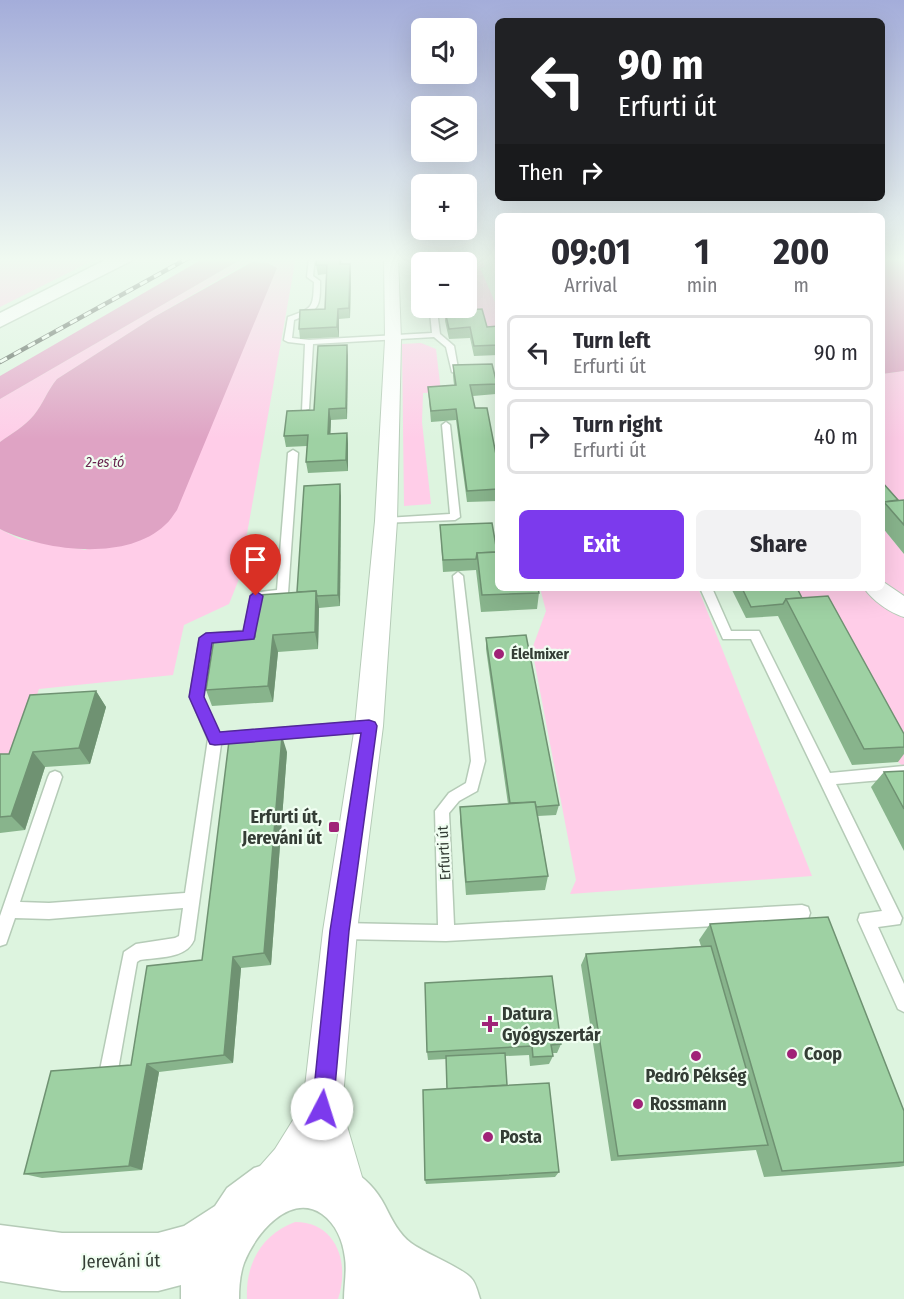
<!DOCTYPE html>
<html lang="en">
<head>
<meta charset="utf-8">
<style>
  body { margin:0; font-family:"Fira Sans Condensed",sans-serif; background:#f2f2f3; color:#2b2b33; height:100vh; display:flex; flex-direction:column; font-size:22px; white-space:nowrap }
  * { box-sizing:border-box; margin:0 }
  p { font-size:20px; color:#7c7c81 }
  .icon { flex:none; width:33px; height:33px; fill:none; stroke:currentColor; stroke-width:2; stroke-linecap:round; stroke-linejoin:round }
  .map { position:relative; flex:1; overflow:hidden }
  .panel { position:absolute; left:495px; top:213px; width:390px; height:378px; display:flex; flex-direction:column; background:#fff; border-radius:9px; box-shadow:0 6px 24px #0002 }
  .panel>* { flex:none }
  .hud { position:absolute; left:495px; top:18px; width:390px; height:183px; border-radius:9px; box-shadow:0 6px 24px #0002; background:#202124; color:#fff; overflow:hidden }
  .tools { position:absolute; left:411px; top:18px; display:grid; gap:12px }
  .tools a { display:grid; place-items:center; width:66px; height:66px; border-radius:9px; background:#fff; box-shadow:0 6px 24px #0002; font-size:30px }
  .pin { position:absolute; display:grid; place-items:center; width:51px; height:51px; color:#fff; margin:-62px -26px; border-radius:50% 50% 50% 0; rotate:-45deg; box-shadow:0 0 6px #0007 }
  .pin .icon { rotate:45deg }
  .me { position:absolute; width:66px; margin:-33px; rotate:5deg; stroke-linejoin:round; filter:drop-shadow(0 0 4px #0008) }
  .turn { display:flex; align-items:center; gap:21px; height:126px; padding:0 24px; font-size:27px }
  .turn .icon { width:78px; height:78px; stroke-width:2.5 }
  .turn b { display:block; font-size:42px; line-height:51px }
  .then { display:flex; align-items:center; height:57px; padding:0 24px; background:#0003; gap:12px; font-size:22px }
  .eta { display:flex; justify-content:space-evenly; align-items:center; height:102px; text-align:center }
  .eta b { font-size:36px; font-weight:700; line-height:42px }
  .primary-button { display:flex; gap:12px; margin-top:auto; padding:12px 24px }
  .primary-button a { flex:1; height:69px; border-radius:9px; background:#7c3aed; color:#fff; font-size:24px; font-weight:700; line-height:69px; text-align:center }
  .primary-button a+a { background:#f2f2f3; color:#2b2b33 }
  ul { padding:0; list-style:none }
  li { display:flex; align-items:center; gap:18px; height:75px; margin:0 12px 9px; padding:0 12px; border:3px solid #e1e1e2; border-radius:9px }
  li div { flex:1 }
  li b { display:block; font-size:22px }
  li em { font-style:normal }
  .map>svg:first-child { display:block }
  .green { fill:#ffcde8 }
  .forest { fill:#e4a7c9 }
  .water { fill:#dfa3c4 }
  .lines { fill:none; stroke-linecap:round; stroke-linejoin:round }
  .lane-casing { stroke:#b5cbb7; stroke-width:3 }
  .street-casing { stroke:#b5cbb7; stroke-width:2 }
  .secondary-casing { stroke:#b5cbb7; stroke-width:3 }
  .lane { fill:#fff; fill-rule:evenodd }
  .street { fill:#fff; fill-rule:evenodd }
  .secondary { fill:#fff; fill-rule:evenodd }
  .rail-casing { stroke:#525e54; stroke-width:4.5 }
  .rail { stroke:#f0fef1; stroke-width:3; stroke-dasharray:8; stroke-linecap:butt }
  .wall { fill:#88b48c }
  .shaded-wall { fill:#6f9272 }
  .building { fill:#9ed1a3; stroke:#6f9272; stroke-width:1.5 }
  .route { fill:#7c3aed; stroke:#51269a; stroke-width:1.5 }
  .poi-dot { fill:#a02277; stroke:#f0fef1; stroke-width:2 }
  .labels { text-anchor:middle; stroke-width:4.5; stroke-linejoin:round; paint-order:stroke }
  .far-water-label { font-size:14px; font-style:italic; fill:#68224e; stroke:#f0fef1 }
  .poi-label { font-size:15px; font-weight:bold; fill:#343d35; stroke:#f0fef1; text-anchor:start }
  .street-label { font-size:15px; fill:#343d35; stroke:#f0fef1 }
  .near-poi-label { font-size:18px; font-weight:bold; fill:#343d35; stroke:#f0fef1; text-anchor:start }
  .near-street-label { font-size:18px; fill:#343d35; stroke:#f0fef1 }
</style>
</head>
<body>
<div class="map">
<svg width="904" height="1299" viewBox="0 0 904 1299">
  <rect width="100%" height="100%" fill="#ddf4df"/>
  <g class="green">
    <polygon points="0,257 100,257 0,307"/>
    <path d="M245,257H296L239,579L229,604L184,625L173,675L39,689L12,764L0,765V529L19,539L86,550L273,275L276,271L273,264L258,262L244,265L154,317L57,379C47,391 43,404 34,415C24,427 12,433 0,442V399Z"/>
    <polygon points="468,257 483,257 485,267 480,268 498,309 498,337 445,321 442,309 440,308 466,308 466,262 449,262 449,260"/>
    <polygon points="421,343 436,349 441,392 423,393 422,422 431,504 404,506 402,344"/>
    <polygon points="904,371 904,515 882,489 882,374"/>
    <polygon points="882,527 904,554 904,767 898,762 786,588 882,588"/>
    <polygon points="540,588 698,588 812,876 570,894 576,880 532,649 546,611"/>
    <path d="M295,1222C337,1222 350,1264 338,1299H247C245,1264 262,1234 295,1222Z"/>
  </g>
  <polygon class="forest" points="206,257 245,257 0,399 0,376"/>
  <g class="water">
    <polygon points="882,257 904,257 904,371 882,374"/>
    <path d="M252,262L268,263L277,268L177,510C173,515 170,521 165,525C126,562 44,551 0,529V442C12,433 24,427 34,415C43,404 47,391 57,379L154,317Z"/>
  </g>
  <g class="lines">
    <g class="lane-casing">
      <g id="lane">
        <path d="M309,257H315L313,276L320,281C320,307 320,310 294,320L292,338L309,340L432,333L430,312L424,308H432L437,311L440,334L454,346L459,374L452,372L446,347L434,337L313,344L309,409L302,411L305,344L288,342L284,340L288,317C313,308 313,309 314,282L307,277Z"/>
        <polygon points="419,257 427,257 423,260 424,262 422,262 422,274 419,272 417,259"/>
        <polygon points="446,422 450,425 460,517 455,520 382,523 382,519 386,518 450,514 442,425"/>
        <path d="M293,450L298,453L288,593L282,597L261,599L253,638L211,642L202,697L219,733L369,721L374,722L376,726L374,730L369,731L221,744L194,940C186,959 158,957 140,960L137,962L118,1070L115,1076L109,1079L103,1076L100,1070L124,952L136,944L175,938L179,936L183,908L49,919L15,918L6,944L0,946V916L48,777L50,773L55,771L60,773L62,777L20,902L49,903L185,893L208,739L190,697L200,638L206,634L244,631L252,593L277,590L288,453Z"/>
        <polygon points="458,572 463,576 485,761 477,791 459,801 449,813 454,925 802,905 808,907 810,913 808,919 802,921 446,941 341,939 335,937 333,931 335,925 341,923 438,925 435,811 449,793 466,783 471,761 453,576"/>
        <polygon points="700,588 712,588 731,631 759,631 830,773 904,766 904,778 836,784 902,918 900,924 878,927 904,984 904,1012 898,1009 858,920 860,914 882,911 751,639 723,639"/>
      </g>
    </g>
    <g class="street-casing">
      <g id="street">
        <path d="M384,257H398L401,340L397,521L383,726L357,931L342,1109L367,1194L361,1209L346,1215L331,1209L316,1159C304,1179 297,1193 275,1202L260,1196L254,1181L260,1166L275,1149L303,1104L323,931L355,726L375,521L385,340Z"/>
        <path d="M882,581L904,596V617C890,613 872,600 864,588H882Z"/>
      </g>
    </g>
    <g class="secondary-casing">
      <g id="secondary">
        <polygon points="111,257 134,257 131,261 0,327 0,313"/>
        <path d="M300,1153C336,1159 368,1172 385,1206C392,1220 399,1234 411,1243C426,1254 461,1267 471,1278C476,1283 478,1293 480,1299H344C344,1286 347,1271 345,1258C343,1241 336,1224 322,1214C290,1192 255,1234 244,1263C240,1274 239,1287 239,1299H181V1285L158,1291H62L0,1281V1225L62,1233H158L184,1226L215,1206L227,1188L254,1168Z"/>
      </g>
    </g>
    <use href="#lane" class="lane"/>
    <use href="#street" class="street"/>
    <use href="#secondary" class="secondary"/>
    <g class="rail-casing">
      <polyline id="rail" points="0,362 190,257"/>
    </g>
    <use href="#rail" class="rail"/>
  </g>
  <g class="wall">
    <polygon points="317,257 342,257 341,264 351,273 350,318 339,319 339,337 300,339 299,329 325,309 326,274 318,275 316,265"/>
    <polygon points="425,257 469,257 469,260 451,260 452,262 426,262"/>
    <polygon points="445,311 487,327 498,326 498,355 474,356 470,338 449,339 445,321"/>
    <polygon points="348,355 347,419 331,420 330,434 347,433 348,444 348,471 308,473 306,462 307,446 286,447 284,436 314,410"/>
    <polygon points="453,365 497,384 496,394 473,396 475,408 498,465 498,501 467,502 456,420 431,422 428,387 454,385 453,376"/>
    <polygon points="882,482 898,500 904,500 904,554 882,527"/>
    <polygon points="341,496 340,606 319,608 318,649 278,652 273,702 212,706 206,690 297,592"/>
    <polygon points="440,525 497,552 539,593 537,609 481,612 476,570 443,572"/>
    <polygon points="731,588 797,588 802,598 904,734 904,754 898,762 852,765 778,616 746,618"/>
    <polygon points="486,638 559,805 556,815 538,816 548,876 545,890 466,895 460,821 460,807 508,804 486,649"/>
    <polygon points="96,691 106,707 90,764 45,767 25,830 0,833 0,754 9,754"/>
    <polygon points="287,752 271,965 241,968 233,1063 159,1072 142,1170 42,1178 24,1174 131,1065 202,960"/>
    <polygon points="904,771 904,851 871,787 884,772"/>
    <polygon points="710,924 904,1111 904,1166 899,1167 764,1177 756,1150 611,1161 581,965 586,954 701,946 699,940"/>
    <polygon points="561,1044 557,1053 552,1053 553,1056 549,1064 530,1066 529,1055 505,1056 507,1085 559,1172 555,1177 426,1184 425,1180 447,1089 446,1059 428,1060 427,1052"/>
  </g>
  <g class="shaded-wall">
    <polygon points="350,264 351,273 350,318 349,308"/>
    <polygon points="338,309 339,319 339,337 337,327"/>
    <polygon points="347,345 348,355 347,419 346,408"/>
    <polygon points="329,409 331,420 330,445 328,434"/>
    <polygon points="347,433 348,444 348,471 346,460"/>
    <polygon points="340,484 341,496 340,606 338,595"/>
    <polygon points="316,591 319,607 318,649 315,632"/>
    <polygon points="273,635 278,652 273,702 268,686"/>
    <polygon points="96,691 106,707 90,764 79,748"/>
    <polygon points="282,736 287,752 271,965 264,953"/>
    <polygon points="33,752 45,767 25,830 11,816"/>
    <polygon points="233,957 241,968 233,1063 224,1055"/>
    <polygon points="147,1064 159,1072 142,1170 129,1166"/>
  </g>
  <g class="building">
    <polygon points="317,257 340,257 340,264 350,264 349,308 338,309 337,327 299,329 300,310 325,309 327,265 316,265"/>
    <polygon points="426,257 450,257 452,262 427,262"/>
    <polygon points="482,309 487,327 498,326 498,345 474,346 470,327 449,329 445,311"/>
    <polygon points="347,345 346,408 329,409 328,434 347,433 346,460 306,462 308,435 284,436 287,411 314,410 318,346"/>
    <polygon points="492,364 497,384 470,385 475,408 487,408 498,465 498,489 467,491 456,409 431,411 428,387 456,385 453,365"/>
    <polygon points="882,482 898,500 884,502 882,505"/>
    <polygon points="340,484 338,595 317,596 316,591 297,592 304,486"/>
    <polygon points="904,500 904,525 884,502"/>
    <polygon points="492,523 497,552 477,553 476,559 443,560 440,525"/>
    <polygon points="498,552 498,588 538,588 539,593 482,595 477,553"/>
    <polygon points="742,588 797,588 802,598 786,599 783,604 751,607"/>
    <polygon points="316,591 315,632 273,635 268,686 206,690 214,639 255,637 259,595"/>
    <polygon points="828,596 904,734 904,747 864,749 786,599"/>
    <polygon points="526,635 559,805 536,807 535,802 510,803 486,638"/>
    <polygon points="96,691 79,748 33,752 11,816 0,817 0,754 9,754 30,695"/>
    <polygon points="282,736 264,953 233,957 224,1055 147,1064 129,1166 24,1174 51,1071 131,1065 147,966 202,960 229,741"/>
    <polygon points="904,771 904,809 884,772"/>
    <polygon points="535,802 548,876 466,882 460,807"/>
    <polygon points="828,917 904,1111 904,1162 782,1171 710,924"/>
    <polygon points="711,946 768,1145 618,1156 586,954"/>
    <polygon points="552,976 561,1044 551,1045 553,1056 533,1057 532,1046 427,1052 425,983"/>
    <polygon points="505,1053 507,1085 447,1089 446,1056"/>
    <polygon points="549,1083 559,1172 425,1180 423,1090"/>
  </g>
  <linearGradient id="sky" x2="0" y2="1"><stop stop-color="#a4adda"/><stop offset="0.59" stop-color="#f0faf1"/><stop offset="1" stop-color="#f0faf1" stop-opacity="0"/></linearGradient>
  <rect width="904" height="439" fill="url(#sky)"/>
  <polygon class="route" points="256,591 263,596 254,639 212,643 204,697 220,732 369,720 375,722 377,726 349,931 333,1109 330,1116 322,1120 315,1116 312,1109 330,931 361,733 215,745 210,744 189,697 199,638 206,633 243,631 250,596"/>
  <g class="poi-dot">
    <circle cx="499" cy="654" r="6"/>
    <rect x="328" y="821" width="12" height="12" rx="3"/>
    <path d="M487 1015h6v6h6v6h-6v6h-6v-6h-6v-6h6z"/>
    <circle cx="792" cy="1054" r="6"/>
    <circle cx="696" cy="1056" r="6"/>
    <circle cx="638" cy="1104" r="6"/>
    <circle cx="488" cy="1137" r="6"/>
  </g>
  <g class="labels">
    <g class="far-water-label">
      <text x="105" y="467">2-es tó</text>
    </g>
    <g class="poi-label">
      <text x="511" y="659">Élelmixer</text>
    </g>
    <g class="street-label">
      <text transform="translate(444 853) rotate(-93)" y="5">Erfurti út</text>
    </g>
    <g class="near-poi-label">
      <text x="322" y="823" text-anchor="end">Erfurti út,<tspan x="322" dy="21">Jereváni út</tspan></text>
      <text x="502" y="1020">Datura<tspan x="502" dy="21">Gyógyszertár</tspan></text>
      <text x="804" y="1060">Coop</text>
      <text x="696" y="1082" text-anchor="middle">Pedró Pékség</text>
      <text x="650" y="1110">Rossmann</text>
      <text x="500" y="1143">Posta</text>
    </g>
    <g class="near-street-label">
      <text transform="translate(121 1261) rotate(-1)" y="6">Jereváni út</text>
    </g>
  </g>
</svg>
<div class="tools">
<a><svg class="icon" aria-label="sound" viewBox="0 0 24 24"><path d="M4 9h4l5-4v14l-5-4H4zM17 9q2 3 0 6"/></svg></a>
<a><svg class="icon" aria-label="layers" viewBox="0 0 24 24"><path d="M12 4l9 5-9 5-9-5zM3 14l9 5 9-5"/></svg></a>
<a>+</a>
<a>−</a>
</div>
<div class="pin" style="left:256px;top:596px;background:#d93025"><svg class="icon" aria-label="arrive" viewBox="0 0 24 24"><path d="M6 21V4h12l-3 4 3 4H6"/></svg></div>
<svg class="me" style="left:322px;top:1109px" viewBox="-20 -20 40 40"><circle r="19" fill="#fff"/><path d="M0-13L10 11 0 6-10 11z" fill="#7c3aed"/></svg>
<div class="hud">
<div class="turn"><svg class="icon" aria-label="left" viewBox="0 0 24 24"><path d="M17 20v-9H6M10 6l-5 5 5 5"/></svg><div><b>90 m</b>Erfurti út</div></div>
<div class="then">Then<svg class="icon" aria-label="right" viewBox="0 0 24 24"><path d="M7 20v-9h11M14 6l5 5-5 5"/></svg></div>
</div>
<section class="panel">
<div class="eta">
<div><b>09:01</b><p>Arrival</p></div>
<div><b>1</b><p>min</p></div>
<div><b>200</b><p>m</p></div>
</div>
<ul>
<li><svg class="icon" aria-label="left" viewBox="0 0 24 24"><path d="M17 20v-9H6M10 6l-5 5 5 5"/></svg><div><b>Turn left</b><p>Erfurti út</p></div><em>90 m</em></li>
<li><svg class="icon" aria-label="right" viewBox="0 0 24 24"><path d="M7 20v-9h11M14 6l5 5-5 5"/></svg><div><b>Turn right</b><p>Erfurti út</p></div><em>40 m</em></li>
</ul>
<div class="primary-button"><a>Exit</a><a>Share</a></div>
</section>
</div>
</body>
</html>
